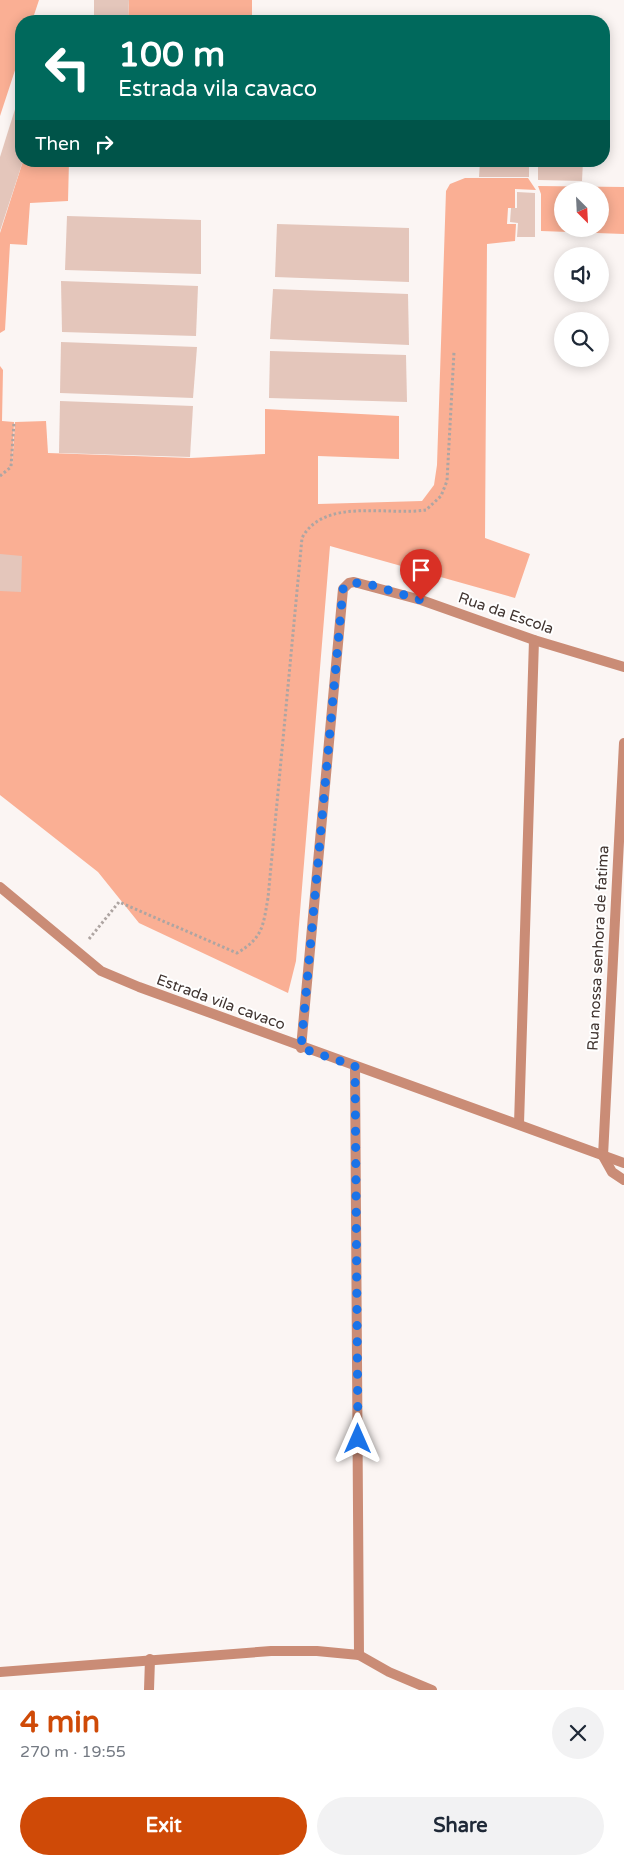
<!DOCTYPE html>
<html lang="en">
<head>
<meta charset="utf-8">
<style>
  body { margin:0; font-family:"Varela Round",sans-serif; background:#f2f2f3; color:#1f2937; height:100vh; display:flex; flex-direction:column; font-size:19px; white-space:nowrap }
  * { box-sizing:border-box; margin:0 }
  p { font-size:16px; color:#747a83 }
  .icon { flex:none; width:28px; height:28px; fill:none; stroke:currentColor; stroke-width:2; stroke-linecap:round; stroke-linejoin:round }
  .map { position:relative; height:1690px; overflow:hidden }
  .panel { display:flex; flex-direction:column; background:#fff; flex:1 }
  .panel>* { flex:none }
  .banner { position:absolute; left:15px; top:15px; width:595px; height:152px; border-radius:20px; box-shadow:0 2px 12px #0003; background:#00695c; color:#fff; overflow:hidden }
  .needle { width:32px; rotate:156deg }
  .controls { position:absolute; left:554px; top:182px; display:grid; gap:10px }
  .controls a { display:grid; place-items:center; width:55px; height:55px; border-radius:50%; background:#fff; box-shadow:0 2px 12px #0003; font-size:25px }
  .pin { position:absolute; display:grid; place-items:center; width:42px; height:42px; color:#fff; margin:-51px -21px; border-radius:50% 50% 50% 0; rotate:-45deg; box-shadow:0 0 5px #0007 }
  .pin .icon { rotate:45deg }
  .me { position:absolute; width:55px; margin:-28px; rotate:0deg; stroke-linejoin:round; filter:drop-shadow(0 0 4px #0008) }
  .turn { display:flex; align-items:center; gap:18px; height:105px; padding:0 20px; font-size:22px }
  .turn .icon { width:65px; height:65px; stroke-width:2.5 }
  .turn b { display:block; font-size:35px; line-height:42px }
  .then { display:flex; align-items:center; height:48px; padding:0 20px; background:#0003; gap:10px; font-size:19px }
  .round { display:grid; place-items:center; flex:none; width:52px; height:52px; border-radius:26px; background:#f2f2f3 }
  .head { display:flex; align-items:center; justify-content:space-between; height:85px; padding:0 20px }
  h1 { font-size:30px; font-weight:700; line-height:38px; color:#cf4a07 }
  .primary-button { display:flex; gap:10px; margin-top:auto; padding:10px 20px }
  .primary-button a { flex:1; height:58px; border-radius:30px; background:#cf4a07; color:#fff; font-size:20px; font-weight:700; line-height:58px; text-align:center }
  .primary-button a+a { background:#f2f2f3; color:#1f2937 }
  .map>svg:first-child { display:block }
  .green { fill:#faaf94; fill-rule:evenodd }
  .building { fill:#e4c6bb }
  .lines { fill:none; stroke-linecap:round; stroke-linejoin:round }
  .path { stroke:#aea5a2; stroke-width:3; stroke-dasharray:2.5 2.5; stroke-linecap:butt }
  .minor { stroke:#ca8c76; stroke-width:10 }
  .route { stroke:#1a73e8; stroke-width:9; stroke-dasharray:0 16.2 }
  .labels { text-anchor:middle; stroke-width:4; stroke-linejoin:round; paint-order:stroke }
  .street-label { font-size:15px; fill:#403430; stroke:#fff }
</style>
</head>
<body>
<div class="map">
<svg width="624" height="1690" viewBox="0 0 624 1690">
  <rect width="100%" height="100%" fill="#fbf5f3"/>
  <g class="green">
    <polygon points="0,0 39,0 32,21 21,21 21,52 0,116"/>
    <polygon points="129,0 252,0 252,21 128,21"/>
    <polygon points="23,161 69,161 68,201 30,203 27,245 10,244 5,330 0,333 0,233"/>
    <polygon points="465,178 528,178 536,190 515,189 515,208 508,208 507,224 516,224 515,241 487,244 485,538 530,554 515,598 330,546 296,961 288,993 139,923 98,872 0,795 0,366 3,370 2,421 14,422 12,468 15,422 46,421 48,453 191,458 265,454 265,409 399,416 399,459 318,456 318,504 422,501 434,485 437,465 446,191 450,184"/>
    <path d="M538,186L624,187V234L541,231V194ZM562,191H600V229H562Z"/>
  </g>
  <g class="building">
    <polygon points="94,0 129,0 128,21 94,21"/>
    <polygon points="21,90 23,161 0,231 0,157"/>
    <polygon points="480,161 529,161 529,177 479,177"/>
    <polygon points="538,161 583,161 582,181 538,180"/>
    <polygon points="517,192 535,193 535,237 517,237 518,223 510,222 511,208 517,208"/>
    <polygon points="67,216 201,220 201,274 65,270"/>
    <polygon points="277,224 409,228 409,282 275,277"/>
    <polygon points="61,281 198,286 196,336 62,332"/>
    <polygon points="273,289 408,294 409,345 270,339"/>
    <polygon points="61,342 197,347 193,398 60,393"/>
    <polygon points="270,351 406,355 407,402 269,398"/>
    <polygon points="60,401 193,406 190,457 59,453"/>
    <polygon points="0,554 22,556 21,592 0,591"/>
  </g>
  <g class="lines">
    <g class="path">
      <polyline points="0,476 11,467 14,422"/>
      <path d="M89,939L119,902L237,953C263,938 263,926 268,898L302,538C324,497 387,516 426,510L441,496L447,481L454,352"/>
    </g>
    <g class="minor">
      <polyline points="624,743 603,1156 612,1172 624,1180"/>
      <polyline points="0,887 101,971 139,987 624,1163"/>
      <polyline points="301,1048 343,589 349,583 354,582 421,600 534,640 624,667"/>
      <polyline points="519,1124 534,640"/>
      <polyline points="359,1655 389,1672 432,1690"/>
      <polyline points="0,1672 271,1651 317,1651 359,1655 355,1066"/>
      <polyline points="149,1690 150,1659"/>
    </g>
  </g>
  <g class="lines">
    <polyline class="route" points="358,1439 355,1066 301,1048 343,589 349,583 365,583 421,600"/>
  </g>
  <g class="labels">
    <g class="street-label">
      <text transform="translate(506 613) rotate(19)" y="5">Rua da Escola</text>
      <text transform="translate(598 948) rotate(-87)" y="5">Rua nossa senhora de fatima</text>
      <text transform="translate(221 1002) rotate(20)" y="5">Estrada vila cavaco</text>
    </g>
  </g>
</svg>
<div class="controls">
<a><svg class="needle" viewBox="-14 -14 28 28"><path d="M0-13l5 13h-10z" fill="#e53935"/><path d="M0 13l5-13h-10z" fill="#747a83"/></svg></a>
<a><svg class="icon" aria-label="sound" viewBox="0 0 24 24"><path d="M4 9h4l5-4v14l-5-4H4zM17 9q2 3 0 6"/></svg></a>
<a><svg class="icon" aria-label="search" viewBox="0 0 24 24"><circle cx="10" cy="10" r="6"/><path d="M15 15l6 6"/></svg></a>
</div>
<div class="pin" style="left:421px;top:600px;background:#d93025"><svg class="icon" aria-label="arrive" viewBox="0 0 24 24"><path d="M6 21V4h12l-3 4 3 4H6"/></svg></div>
<svg class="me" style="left:358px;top:1439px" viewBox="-20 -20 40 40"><path d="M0-17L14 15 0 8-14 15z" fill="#1a73e8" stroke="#fff" stroke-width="4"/></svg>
<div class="banner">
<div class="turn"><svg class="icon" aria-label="left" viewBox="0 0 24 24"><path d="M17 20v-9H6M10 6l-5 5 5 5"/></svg><div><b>100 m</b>Estrada vila cavaco</div></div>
<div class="then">Then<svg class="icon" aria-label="right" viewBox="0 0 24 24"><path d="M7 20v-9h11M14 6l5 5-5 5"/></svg></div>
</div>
</div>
<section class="panel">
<div class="head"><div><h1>4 min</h1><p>270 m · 19:55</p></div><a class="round"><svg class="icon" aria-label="close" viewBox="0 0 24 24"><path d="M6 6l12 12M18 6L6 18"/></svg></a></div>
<div class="primary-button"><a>Exit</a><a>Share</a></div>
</section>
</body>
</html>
